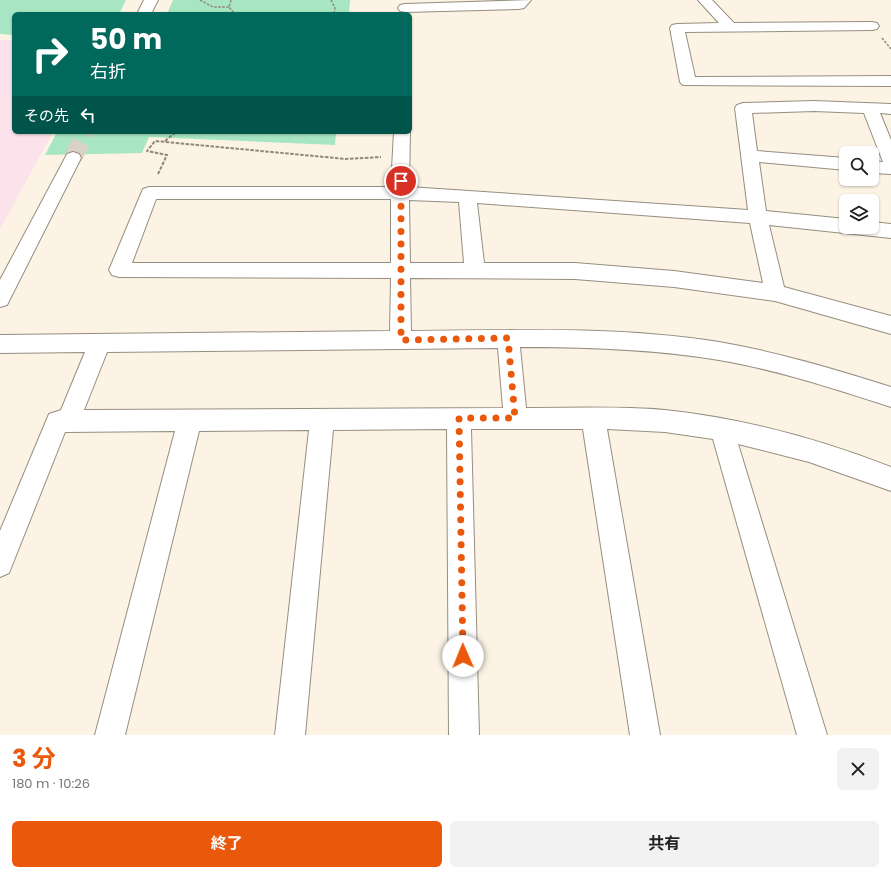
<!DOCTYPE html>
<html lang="ja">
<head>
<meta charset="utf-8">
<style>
  body { margin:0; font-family:Poppins,"Noto Sans JP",sans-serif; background:#f2f2f2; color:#222; height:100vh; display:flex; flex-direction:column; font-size:15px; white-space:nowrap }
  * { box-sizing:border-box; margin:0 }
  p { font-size:13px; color:#767676 }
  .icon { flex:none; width:22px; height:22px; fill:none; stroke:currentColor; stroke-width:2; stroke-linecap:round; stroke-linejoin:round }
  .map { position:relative; height:735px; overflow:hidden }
  .panel { display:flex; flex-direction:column; background:#fff; flex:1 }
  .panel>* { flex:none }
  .guide { position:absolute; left:12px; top:12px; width:400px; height:122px; border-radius:6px; box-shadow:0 1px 3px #0004; background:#00695c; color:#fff; overflow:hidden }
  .controls { position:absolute; left:839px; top:146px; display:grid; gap:8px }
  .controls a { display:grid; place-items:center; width:40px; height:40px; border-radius:6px; background:#fff; box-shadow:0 1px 3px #0004; font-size:20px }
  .pin { position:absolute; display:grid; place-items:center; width:34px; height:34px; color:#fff; margin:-17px; border:2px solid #fff; border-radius:50%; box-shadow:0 1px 4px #0007 }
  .me { position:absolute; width:44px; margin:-22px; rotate:359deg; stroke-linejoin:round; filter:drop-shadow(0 0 3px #0008) }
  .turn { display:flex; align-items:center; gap:14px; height:84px; padding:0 12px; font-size:18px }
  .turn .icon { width:52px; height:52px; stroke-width:2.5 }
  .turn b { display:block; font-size:28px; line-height:34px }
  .then { display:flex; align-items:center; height:38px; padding:0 12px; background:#0003; gap:8px; font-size:15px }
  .round { display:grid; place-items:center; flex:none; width:42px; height:42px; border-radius:6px; background:#f2f2f2 }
  .overview { display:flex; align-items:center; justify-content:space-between; height:68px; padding:0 12px }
  h1 { font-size:24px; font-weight:700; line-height:30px; color:#ea580c }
  .action { display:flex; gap:8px; margin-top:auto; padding:8px 12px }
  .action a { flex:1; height:46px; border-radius:6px; background:#ea580c; color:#fff; font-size:16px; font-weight:700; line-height:46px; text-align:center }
  .action a+a { background:#f2f2f2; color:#222 }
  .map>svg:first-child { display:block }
  .education { fill:#fce3eb }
  .green { fill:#a7e5c3 }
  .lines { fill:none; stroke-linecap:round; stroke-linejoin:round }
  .minor-tunnel { stroke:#dad2c4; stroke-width:18; stroke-dasharray:18 9; stroke-linecap:butt }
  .minor-casing { stroke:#968e80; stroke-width:2 }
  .path-far1 { stroke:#8e887d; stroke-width:1.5; stroke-dasharray:2.5 1.5; stroke-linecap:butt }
  .path { stroke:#8e887d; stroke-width:2; stroke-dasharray:3.5 1.5; stroke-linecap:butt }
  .minor { fill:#fff; fill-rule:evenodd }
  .route { stroke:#ea580c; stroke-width:7; stroke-dasharray:0 12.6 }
</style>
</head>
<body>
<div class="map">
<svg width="891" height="735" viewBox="0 0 891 735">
  <rect width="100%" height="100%" fill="#fcf3e4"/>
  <polygon class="education" points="0,40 14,40 14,132 53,132 0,229"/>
  <g class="green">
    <polygon points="0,0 126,0 119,14 14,14 14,35 0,34"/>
    <polygon points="173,0 350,0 349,14 167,14"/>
    <polygon points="57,132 336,132 335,145 149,137 142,153 45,155"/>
  </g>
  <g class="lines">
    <polyline class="minor-tunnel" points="73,158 86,132"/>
    <g class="minor-casing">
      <g id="minor">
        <polygon points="144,0 158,0 151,14 137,14"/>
        <polygon points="531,0 524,8 519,9 405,12 400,11 398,8 400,5 405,4"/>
        <polygon points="698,0 712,0 734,23 872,22 877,23 879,26 877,29 872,30 685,32 695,77 891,76 891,86 683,85 680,82 670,28 672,25 677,24 719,23"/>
        <path d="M814,101L891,104V114L880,113L891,140V174L872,173V161L883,162L864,113L814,111L752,113L757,151L846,158V170L759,162L766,211L846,219V227H872V222L891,224V238L769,225L784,287L891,316V334L775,301L674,287L575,279L410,278L411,331C514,330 617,326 719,342C777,352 834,369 891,387V407C834,389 778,370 719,360C653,349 586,347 520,347L526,408C572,408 619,406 665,410C742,418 819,439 891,467V491L809,462L738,444L827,735H797L713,439L665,432L607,429L660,735H630L583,429H471L479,735H449L447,429L333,430L305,735H275L309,430L199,431L125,735H95L175,431L65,432L9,573L0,577V531L49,414L61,410L85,352L0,353V335L390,331L391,278L119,277L112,275L109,270L143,189L149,187H391L394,132H410L409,187L748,210L735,108L737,105L743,103ZM156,199H391V263H132ZM409,200L459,202L464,263H410ZM477,203L750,223L763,283L674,271L575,263H484ZM498,348L503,408L84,410L107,352Z"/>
        <polygon points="73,152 79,154 81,158 7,305 0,307 0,280 65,158 67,154"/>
      </g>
    </g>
    <g class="path-far1">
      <polyline points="200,0 213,7 229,7"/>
      <polyline points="231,0 229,7 235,14"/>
      <polyline points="331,0 335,8 334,14"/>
      <polyline points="882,38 891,49"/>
    </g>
    <g class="path">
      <polyline points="165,141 176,132"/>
      <polyline points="158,174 167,155 147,151 155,141 346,159 381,157"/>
    </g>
    <use href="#minor" class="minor"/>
  </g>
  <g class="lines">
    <polyline class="route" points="401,181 401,340 508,338 515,418 459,418 463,656"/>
  </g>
</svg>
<div class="controls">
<a><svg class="icon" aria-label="search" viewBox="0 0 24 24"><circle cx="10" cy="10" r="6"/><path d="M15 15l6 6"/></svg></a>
<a><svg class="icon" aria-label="layers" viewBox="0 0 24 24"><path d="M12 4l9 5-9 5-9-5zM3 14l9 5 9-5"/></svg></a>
</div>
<div class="pin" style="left:401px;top:181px;background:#d93025"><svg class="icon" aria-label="arrive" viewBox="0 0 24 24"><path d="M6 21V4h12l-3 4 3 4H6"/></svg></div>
<svg class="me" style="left:463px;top:656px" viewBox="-20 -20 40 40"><circle r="19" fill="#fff"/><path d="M0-13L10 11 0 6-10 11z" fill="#ea580c"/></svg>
<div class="guide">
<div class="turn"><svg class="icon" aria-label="right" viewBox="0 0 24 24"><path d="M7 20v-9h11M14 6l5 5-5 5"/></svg><div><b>50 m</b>右折</div></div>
<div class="then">その先<svg class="icon" aria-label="left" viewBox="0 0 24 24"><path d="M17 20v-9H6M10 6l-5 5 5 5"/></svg></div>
</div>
</div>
<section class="panel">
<div class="overview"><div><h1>3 分</h1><p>180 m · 10:26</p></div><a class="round"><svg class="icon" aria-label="close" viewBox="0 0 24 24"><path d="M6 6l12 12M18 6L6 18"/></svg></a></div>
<div class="action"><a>終了</a><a>共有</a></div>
</section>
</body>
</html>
